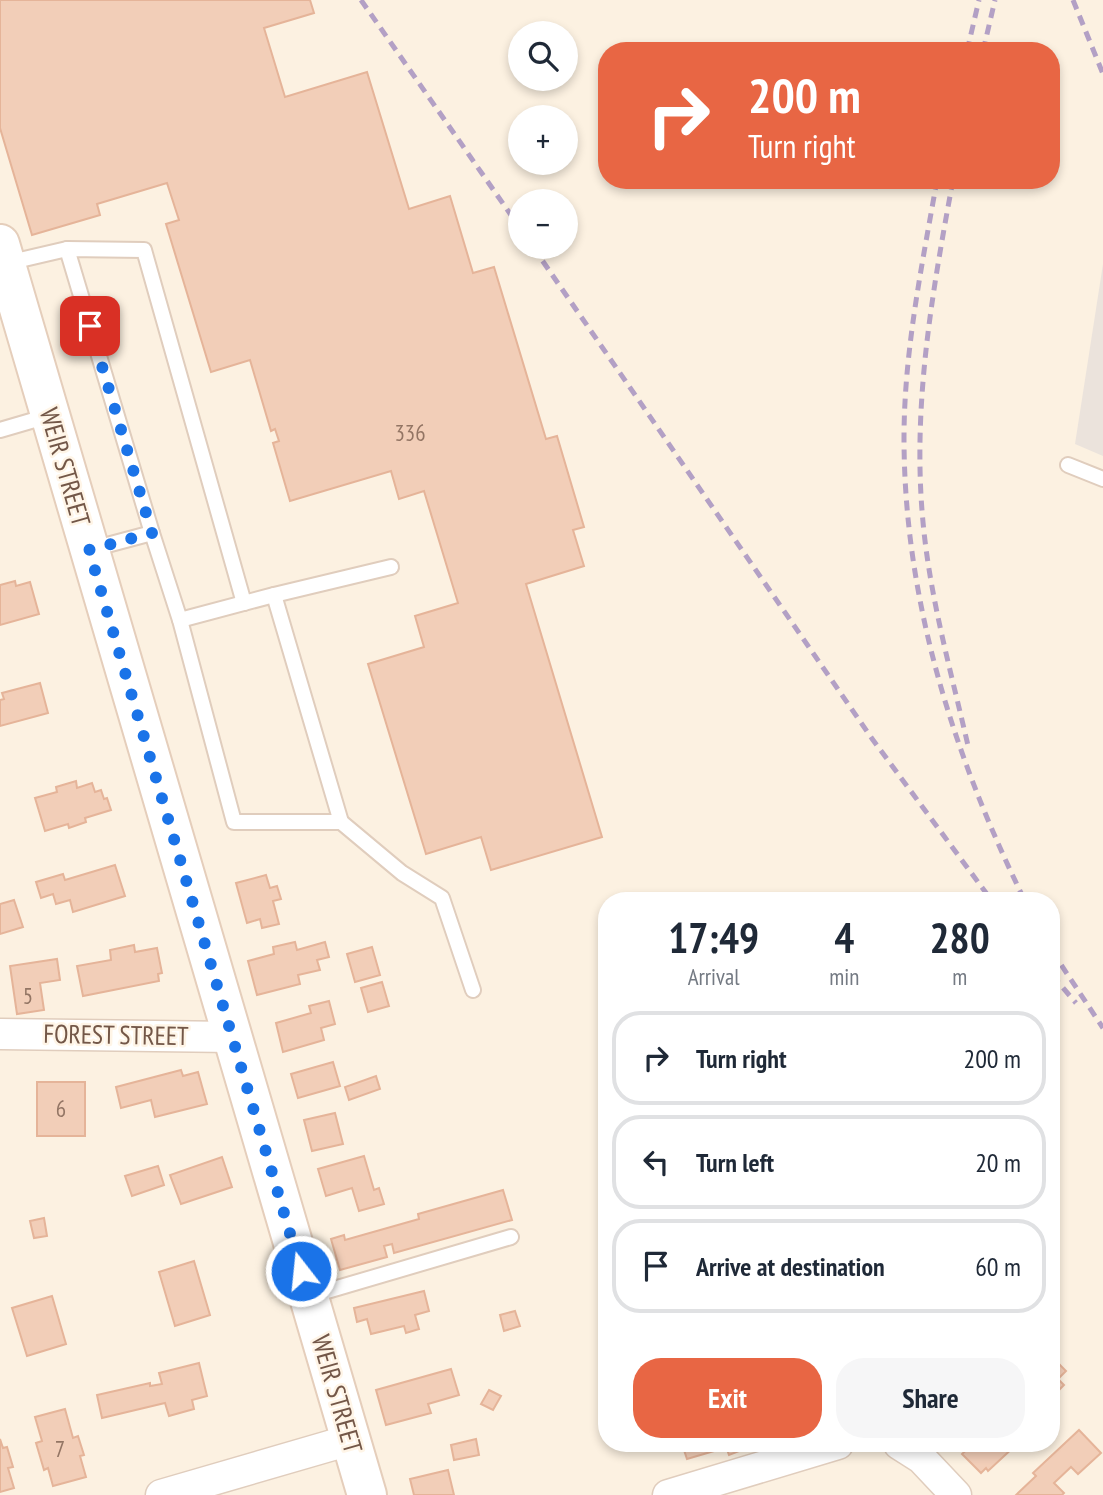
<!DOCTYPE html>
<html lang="en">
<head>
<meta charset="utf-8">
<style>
  body { margin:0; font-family:"PT Sans Narrow",sans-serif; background:#f6f6f7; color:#1f2937; height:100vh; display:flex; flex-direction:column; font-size:26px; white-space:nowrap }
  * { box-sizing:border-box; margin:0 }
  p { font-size:23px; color:#747a83 }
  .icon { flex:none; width:38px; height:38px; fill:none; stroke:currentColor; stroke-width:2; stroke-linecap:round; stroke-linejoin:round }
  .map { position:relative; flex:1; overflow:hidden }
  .details { position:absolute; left:598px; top:892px; width:462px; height:560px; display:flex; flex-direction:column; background:#fff; border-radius:28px; box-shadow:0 4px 10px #0003 }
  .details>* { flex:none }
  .guide { position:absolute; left:598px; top:42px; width:462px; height:147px; border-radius:28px; box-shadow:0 4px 10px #0003; background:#e86644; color:#fff; overflow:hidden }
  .tools { position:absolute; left:508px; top:21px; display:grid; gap:14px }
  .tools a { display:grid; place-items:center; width:70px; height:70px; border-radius:50%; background:#fff; box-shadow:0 4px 10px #0003; font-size:35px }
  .pin { position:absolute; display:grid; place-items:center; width:60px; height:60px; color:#fff; margin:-30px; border-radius:14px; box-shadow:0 4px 10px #0006 }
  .me { position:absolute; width:77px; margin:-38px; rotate:344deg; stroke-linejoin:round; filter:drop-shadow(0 0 5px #0008) }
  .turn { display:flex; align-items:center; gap:24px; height:147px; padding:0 35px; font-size:32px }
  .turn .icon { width:91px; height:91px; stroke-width:2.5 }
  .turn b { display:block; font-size:49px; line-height:60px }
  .eta { display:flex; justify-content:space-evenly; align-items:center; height:119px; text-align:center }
  .eta b { font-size:42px; font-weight:600; line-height:49px }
  .action { display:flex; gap:14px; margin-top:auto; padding:14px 35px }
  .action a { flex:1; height:80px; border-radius:28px; background:#e86644; color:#fff; font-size:28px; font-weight:600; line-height:80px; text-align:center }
  .action a+a { background:#f6f6f7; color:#1f2937 }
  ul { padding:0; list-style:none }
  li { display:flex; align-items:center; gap:21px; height:94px; margin:0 14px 10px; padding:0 21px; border:4px solid #e0e1e3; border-radius:28px }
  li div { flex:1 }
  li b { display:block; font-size:26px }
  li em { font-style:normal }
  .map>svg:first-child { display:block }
  .industrial { fill:#ebe3dc }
  .building { fill:#f2ceb8; stroke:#e5b499; stroke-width:2 }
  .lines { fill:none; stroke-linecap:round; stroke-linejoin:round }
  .service-casing { stroke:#e0cdbd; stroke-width:18 }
  .minor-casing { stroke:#e0cdbd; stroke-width:33 }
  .secondary-casing { stroke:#e5cebb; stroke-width:42 }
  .service { stroke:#fff; stroke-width:14 }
  .minor { stroke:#fff; stroke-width:30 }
  .secondary { stroke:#fff; stroke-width:38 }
  .rail { stroke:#b3a0c5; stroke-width:5; stroke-dasharray:10 7; stroke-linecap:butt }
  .route { stroke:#1a73e8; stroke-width:12; stroke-dasharray:0 21.6 }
  .labels { text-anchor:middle; stroke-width:5; stroke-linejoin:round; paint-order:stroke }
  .number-label { font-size:23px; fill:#937564 }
  .street-label { font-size:26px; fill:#735748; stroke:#fff5e7 }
</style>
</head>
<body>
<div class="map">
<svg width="1103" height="1495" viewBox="0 0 1103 1495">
  <rect width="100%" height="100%" fill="#fcf1e1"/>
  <polygon class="industrial" points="1103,264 1103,456 1075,444"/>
  <g class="building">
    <polygon points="0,0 310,0 314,13 264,28 285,97 367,72 409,209 450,196 473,273 494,267 546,439 557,436 584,527 573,530 584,566 526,584 602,837 491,870 481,837 426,854 368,664 424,647 415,616 458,603 424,491 399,499 391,471 290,501 273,443 279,441 275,429 271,431 250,360 211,372 166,224 179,220 167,183 97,204 100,215 32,235 0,128"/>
    <polygon points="15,581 16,586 30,582 39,614 0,625 0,585"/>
    <polygon points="40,683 48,713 0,726 0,700 4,699 2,693"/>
    <polygon points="76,781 77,788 92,783 95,792 101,790 104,799 107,798 111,810 85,818 86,822 69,828 68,824 45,831 35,798 57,792 56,787"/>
    <polygon points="115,865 125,896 73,912 70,900 56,904 53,894 41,898 36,882 63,874 65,880"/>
    <polygon points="266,875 270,888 277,886 281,899 273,901 279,924 262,928 260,919 247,923 236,883"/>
    <polygon points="14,900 23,927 0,934 0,904"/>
    <polygon points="295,942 297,950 325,942 329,957 317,960 320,970 298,975 300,984 257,995 248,961 274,954 273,947"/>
    <polygon points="134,945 135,952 157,948 162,973 158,974 159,981 83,996 77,966 111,960 110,950"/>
    <polygon points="372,947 380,975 355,982 347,954"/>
    <polygon points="57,959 60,980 40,983 44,1010 17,1014 10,966"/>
    <polygon points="382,982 389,1006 368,1012 361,988"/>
    <polygon points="329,1001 335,1024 321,1028 324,1040 283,1052 276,1023 311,1013 309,1006"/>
    <polygon points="333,1062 340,1086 298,1098 291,1074"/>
    <polygon points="181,1070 183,1076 198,1072 207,1104 155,1117 151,1100 121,1108 116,1087"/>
    <polygon points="376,1076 380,1089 349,1100 345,1087"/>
    <rect x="37" y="1082" width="48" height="54"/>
    <polygon points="335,1113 343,1144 312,1151 304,1120"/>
    <polygon points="364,1156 374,1190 379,1188 384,1204 359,1211 352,1188 326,1196 318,1169"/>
    <polygon points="222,1157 232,1187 181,1204 170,1175"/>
    <polygon points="158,1166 164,1185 132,1196 125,1176"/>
    <polygon points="503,1190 512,1220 394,1253 392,1244 384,1246 387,1257 340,1270 331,1239 344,1235 345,1240 419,1219 418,1214"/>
    <polygon points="44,1218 47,1236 34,1238 30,1221"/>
    <polygon points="194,1261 210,1315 175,1326 159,1272"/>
    <polygon points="424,1291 429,1311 415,1315 419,1329 406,1333 404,1326 371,1334 367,1319 357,1322 354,1308"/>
    <polygon points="52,1296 66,1344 27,1356 12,1308"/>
    <polygon points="515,1311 520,1326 504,1331 500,1315"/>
    <polygon points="1055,1360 1066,1371 1058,1379 1064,1385 1052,1397 1052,1363"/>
    <polygon points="199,1363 207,1396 192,1400 194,1409 169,1416 165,1403 102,1418 97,1395 150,1383 150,1386 162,1384 159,1373"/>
    <polygon points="451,1369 459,1395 428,1404 431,1413 386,1425 376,1390"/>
    <polygon points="489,1390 501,1396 493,1410 481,1404"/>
    <polygon points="65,1409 73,1438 78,1436 84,1455 80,1456 86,1477 53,1486 48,1468 44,1470 36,1443 42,1441 35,1417"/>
    <polygon points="1079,1430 1101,1453 1078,1474 1071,1467 1054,1483 1064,1493 1062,1495 1016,1495 1036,1476 1033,1473"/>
    <polygon points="0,1439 3,1448 7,1447 13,1467 8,1468 14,1488 0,1492"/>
    <polygon points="476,1439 479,1455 454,1460 451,1445"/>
    <polygon points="682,1444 712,1444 714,1451 687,1459"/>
    <polygon points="725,1444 751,1444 752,1446 729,1455"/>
    <polygon points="973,1444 1017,1444 988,1471 986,1468 981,1473 962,1454"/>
    <polygon points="448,1470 454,1495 414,1495 410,1479"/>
  </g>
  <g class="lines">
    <g class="service-casing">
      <g id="service">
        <polyline points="67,249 152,533 180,620 234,822 341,822 402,873 442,898 473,990"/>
        <polyline points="7,263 67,249 144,250 244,603"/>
        <polyline points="0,430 48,416"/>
        <polyline points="1068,465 1103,479"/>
        <polyline points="92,549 152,533"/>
        <polyline points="274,595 391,567"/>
        <polyline points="180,620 274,595 341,822"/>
        <polyline points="310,1296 511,1237"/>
      </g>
    </g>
    <g class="minor-casing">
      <g id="minor">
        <polyline points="0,1034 232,1037"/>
        <polyline points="899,1444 921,1458 956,1495"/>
        <polyline points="161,1495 350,1440"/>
        <polyline points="668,1495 838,1444"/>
      </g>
    </g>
    <g class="secondary-casing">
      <polyline id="secondary" points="0,244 367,1495"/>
    </g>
    <use href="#service" class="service"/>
    <use href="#minor" class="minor"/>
    <use href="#secondary" class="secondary"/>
    <g class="rail">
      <polyline points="361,0 520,228"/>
      <polyline points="1073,0 1103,74"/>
      <polyline points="967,51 979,0"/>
      <polyline points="983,51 995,0"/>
      <path d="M937,180C922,265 904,352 904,438C904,600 954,757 1025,901"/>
      <path d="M953,180C932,293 912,407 923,522C930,599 952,675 969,750"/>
      <polyline points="533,247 873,740 992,901"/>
      <polyline points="1052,951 1103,1028"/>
      <polyline points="1052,975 1076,1003"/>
    </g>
  </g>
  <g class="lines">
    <polyline class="route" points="90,326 152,533 89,550 301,1271"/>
  </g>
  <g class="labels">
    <g class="number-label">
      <text x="410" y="441">336</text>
      <text x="28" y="1004">5</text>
      <text x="61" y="1117">6</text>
      <text x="60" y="1457">7</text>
    </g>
    <g class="street-label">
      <text transform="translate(65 467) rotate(74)" y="9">WEIR STREET</text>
      <text transform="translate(116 1035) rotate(1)" y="9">FOREST STREET</text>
      <text transform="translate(337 1394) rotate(74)" y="9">WEIR STREET</text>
    </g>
  </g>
</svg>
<div class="tools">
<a><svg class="icon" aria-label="search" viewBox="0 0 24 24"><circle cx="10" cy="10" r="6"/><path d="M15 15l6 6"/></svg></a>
<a>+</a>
<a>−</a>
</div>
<div class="pin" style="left:90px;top:326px;background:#d93025"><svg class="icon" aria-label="arrive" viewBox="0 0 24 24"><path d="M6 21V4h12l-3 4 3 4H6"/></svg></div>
<svg class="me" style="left:301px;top:1271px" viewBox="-20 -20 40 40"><circle r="17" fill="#1a73e8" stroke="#fff" stroke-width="3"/><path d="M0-11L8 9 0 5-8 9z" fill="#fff"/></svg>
<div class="guide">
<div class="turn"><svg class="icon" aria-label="right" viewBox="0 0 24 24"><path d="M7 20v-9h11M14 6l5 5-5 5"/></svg><div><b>200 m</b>Turn right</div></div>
</div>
<section class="details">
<div class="eta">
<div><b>17:49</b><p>Arrival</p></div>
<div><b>4</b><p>min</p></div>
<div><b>280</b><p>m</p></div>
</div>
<ul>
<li><svg class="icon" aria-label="right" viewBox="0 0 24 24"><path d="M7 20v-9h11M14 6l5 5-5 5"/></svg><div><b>Turn right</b></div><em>200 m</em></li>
<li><svg class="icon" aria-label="left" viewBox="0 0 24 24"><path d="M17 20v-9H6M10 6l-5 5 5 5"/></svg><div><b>Turn left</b></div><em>20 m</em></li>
<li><svg class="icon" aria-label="arrive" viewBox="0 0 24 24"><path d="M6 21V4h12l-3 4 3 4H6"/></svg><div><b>Arrive at destination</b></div><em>60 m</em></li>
</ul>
<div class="action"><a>Exit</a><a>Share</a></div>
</section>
</div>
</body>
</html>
